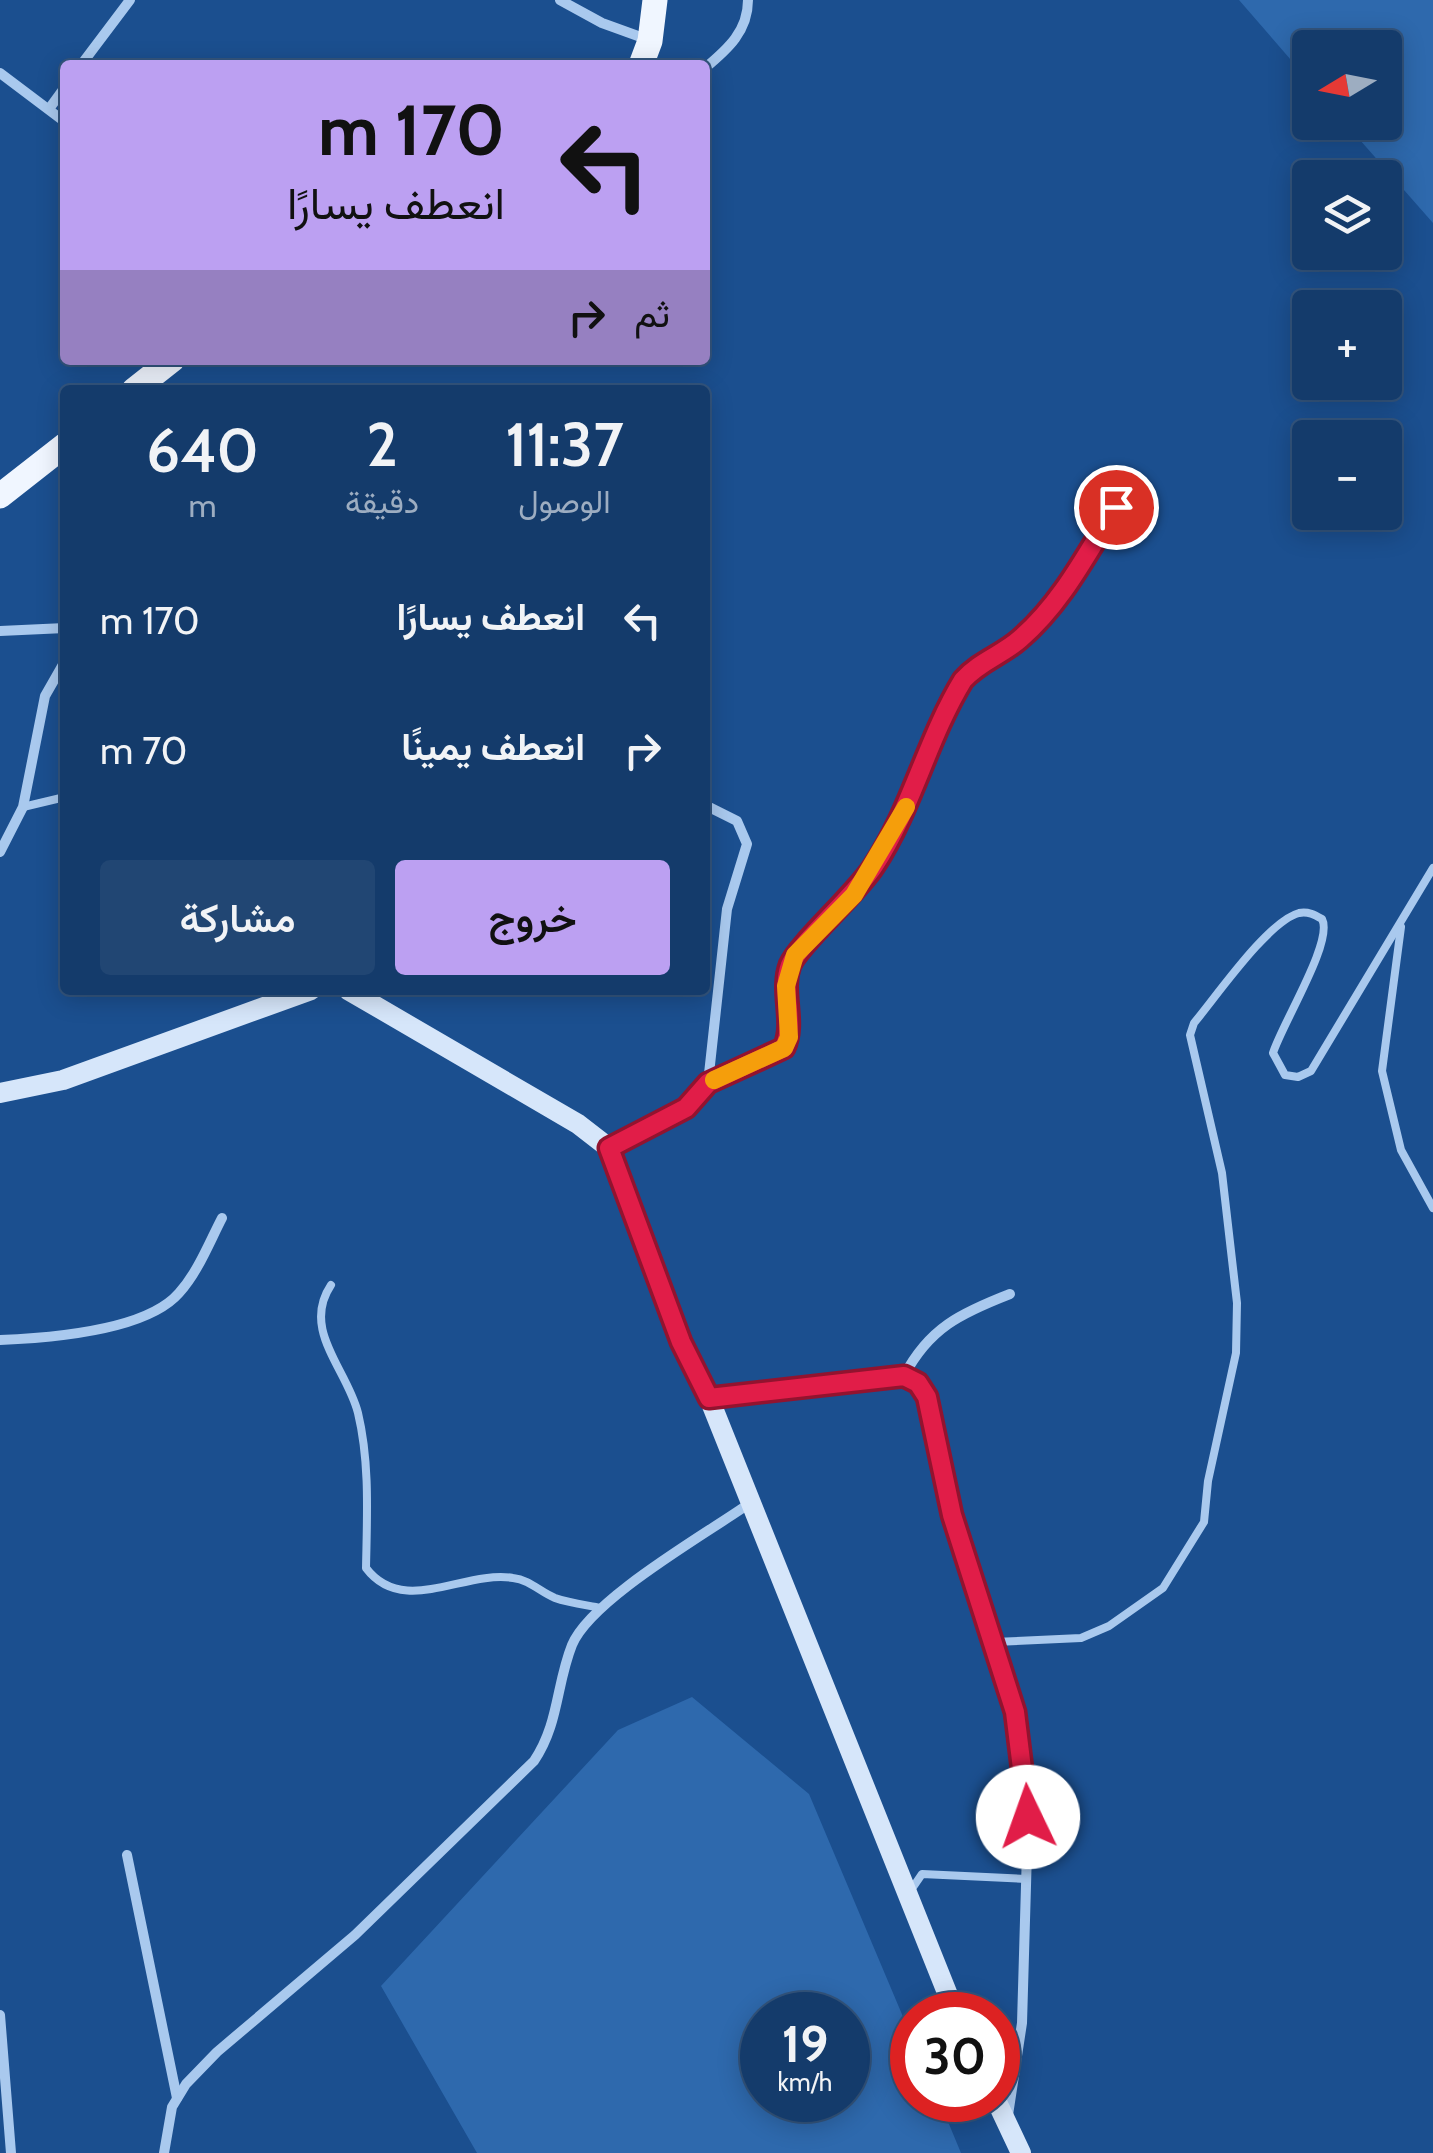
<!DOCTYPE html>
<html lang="ar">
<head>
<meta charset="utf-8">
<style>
  body { margin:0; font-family:Cabin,Vazirmatn,sans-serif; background:#214673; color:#f1f3f6; direction:rtl; height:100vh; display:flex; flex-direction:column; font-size:38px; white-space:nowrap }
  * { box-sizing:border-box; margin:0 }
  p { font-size:32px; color:#9dadc1 }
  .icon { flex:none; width:55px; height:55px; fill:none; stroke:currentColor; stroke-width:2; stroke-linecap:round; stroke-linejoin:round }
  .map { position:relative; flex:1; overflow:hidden; direction:ltr }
  .details { position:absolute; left:60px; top:385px; width:650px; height:610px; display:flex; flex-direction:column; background:#143b6b; border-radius:10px; box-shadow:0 5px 25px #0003,0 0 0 2px #33557e; direction:rtl }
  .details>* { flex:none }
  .guide { position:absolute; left:60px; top:60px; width:650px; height:305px; border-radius:10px; box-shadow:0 5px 25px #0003,0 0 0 2px #33557e; direction:rtl; background:#bca0f2; color:#111; overflow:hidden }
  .needle { width:65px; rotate:260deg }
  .fabs { position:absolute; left:1292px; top:30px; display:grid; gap:20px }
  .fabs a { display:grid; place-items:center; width:110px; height:110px; border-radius:10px; background:#143b6b; box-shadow:0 5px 25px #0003,0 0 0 2px #33557e; font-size:50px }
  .speed { position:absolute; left:740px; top:1992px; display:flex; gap:20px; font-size:50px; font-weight:700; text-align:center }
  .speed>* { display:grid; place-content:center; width:130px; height:130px; border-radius:50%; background:#143b6b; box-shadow:0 5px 25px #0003,0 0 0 2px #33557e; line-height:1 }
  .speed small { font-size:25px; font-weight:400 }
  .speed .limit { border:15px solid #d22; background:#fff; color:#111 }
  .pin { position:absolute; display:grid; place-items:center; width:85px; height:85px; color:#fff; margin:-42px; border:5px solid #fff; border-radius:50%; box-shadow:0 2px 10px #0007 }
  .me { position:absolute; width:110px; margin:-55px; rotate:357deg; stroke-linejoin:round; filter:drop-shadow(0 0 8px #0008) }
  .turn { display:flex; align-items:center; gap:35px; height:210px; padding:0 40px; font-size:45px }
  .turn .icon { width:130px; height:130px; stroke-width:2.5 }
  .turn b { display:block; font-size:70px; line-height:85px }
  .then { display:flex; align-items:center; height:95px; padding:0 40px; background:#0003; gap:20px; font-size:38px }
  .eta { display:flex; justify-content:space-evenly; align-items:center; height:170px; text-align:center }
  .eta b { font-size:60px; font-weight:600; line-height:70px }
  .button { display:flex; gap:20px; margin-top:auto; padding:20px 40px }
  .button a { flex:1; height:115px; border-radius:10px; background:#bca0f2; color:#111; font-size:40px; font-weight:600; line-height:115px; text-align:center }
  .button a+a { background:#214673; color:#f1f3f6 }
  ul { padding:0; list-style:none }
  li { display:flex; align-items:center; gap:30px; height:130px; padding:0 40px }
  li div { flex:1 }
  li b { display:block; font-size:38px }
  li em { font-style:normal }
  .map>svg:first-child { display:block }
  .green { fill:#2e69ad; fill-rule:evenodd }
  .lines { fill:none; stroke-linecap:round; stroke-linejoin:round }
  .lane { stroke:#a9c9ee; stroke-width:8 }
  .street { stroke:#a9c9ee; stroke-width:10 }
  .secondary { stroke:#d6e6fa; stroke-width:20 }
  .primary { stroke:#f0f6ff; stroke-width:25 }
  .route-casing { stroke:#92132f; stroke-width:25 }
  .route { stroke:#e11d48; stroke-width:18 }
  .slow { stroke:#f59e0b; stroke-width:18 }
</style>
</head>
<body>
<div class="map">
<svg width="1433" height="2153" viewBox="0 0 1433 2153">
  <rect width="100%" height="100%" fill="#1b4f8f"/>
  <g class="green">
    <polygon points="1239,0 1433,0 1433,223 1345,123 1385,122 1385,48 1310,48 1310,82"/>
    <path d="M692,1697L809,1794L912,2038V2100H939L961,2153H477L381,1986L618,1730ZM762,2015H848V2100H762Z"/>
  </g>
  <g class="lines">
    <g class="lane">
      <polyline points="23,807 65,797"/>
      <polyline points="1401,927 1382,1071 1401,1150 1433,1208"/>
      <path d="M331,1285C301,1330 347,1369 358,1413C370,1463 367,1516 366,1568C403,1617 464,1570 513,1578C530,1580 540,1592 555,1598C569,1603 586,1605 601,1608"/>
      <path d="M994,1642L1081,1638L1109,1626L1163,1588L1204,1522L1208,1481L1236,1353L1237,1303L1222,1173L1190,1035L1194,1023C1216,997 1268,921 1299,913C1308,911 1315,915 1322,919C1334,941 1282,1024 1273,1053L1285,1075L1298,1077L1311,1071L1433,868"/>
      <polyline points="909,1893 922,1874 1026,1879"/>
    </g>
    <g class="street">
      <polyline points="560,0 602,23 649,40"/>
      <polyline points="81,65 130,0"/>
      <path d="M705,68C728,49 748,31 748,0"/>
      <polyline points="0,73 65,122"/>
      <polyline points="49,109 65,87"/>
      <polyline points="0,631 65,628"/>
      <polyline points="705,805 737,821 747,844 727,909 708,1083"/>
      <polyline points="0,852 23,807 45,696 65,661"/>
      <path d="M610,1148L686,1109L708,1083L784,1048C796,1023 780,992 790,966C798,944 856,894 874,867C911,809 922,736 962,681C977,660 998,656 1017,642C1061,609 1088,552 1116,507"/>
      <path d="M0,1340C48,1338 146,1331 179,1293C198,1272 209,1243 222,1218"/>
      <path d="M904,1376C929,1328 961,1313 1010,1294"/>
      <polyline points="709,1398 904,1376 918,1383 927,1397 953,1515 1015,1712 1025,1763 1028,1817 1022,2023 1008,2115"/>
      <polyline points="127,1855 177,2098"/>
      <polyline points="0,2015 11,2153"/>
      <path d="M164,2153L172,2107L186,2084L217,2052L355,1935L534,1761C559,1724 556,1685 572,1645C591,1599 706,1534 750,1503"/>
    </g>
    <g class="secondary">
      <polyline points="348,990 578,1124 609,1148 681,1343 709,1398 956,2015"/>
      <polyline points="0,1093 63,1080 311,990"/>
      <polyline points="996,2100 1021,2153"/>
    </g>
    <g class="primary">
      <polyline points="641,65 650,41 655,0"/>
      <polyline points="134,390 172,360"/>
      <polyline points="0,496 65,445"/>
    </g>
  </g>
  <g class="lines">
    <g class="route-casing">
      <path id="route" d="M1028,1817L1015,1712L952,1515L927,1397L918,1383L904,1376L709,1398L681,1342L609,1148L686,1108L708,1083L784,1048C796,1022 780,992 790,965C799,944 856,894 874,866C912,808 927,739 963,680C980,661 1002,655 1020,639C1062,603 1087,553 1116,507"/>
    </g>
    <use href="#route" class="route"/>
    <polyline class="slow" points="714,1080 784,1048 789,1037 786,986 795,955 854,895 906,807"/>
  </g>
</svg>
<div class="fabs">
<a><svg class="needle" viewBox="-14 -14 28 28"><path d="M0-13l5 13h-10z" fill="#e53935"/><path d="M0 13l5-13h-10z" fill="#9dadc1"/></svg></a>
<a><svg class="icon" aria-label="layers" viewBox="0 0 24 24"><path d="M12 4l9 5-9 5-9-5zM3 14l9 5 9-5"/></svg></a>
<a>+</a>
<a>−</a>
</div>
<div class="speed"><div>19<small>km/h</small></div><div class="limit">30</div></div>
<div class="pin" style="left:1116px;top:507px;background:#d93025"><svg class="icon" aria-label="arrive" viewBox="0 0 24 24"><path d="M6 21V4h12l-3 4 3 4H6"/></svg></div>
<svg class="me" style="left:1028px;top:1817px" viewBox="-20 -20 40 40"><circle r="19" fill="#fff"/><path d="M0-13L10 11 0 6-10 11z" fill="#e11d48"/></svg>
<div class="guide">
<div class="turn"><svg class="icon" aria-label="left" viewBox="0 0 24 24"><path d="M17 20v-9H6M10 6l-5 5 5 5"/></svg><div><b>170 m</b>انعطف يسارًا</div></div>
<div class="then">ثم<svg class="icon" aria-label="right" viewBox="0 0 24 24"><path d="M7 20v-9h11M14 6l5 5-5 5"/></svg></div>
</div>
<section class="details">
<div class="eta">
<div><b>11:37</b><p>الوصول</p></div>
<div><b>2</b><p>دقيقة</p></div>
<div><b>640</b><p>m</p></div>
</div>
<ul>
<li><svg class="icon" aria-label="left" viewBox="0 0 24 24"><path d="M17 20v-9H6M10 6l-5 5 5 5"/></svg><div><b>انعطف يسارًا</b></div><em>170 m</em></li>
<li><svg class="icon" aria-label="right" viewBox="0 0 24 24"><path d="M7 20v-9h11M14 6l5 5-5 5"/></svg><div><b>انعطف يمينًا</b></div><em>70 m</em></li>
</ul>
<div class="button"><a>خروج</a><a>مشاركة</a></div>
</section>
</div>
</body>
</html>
